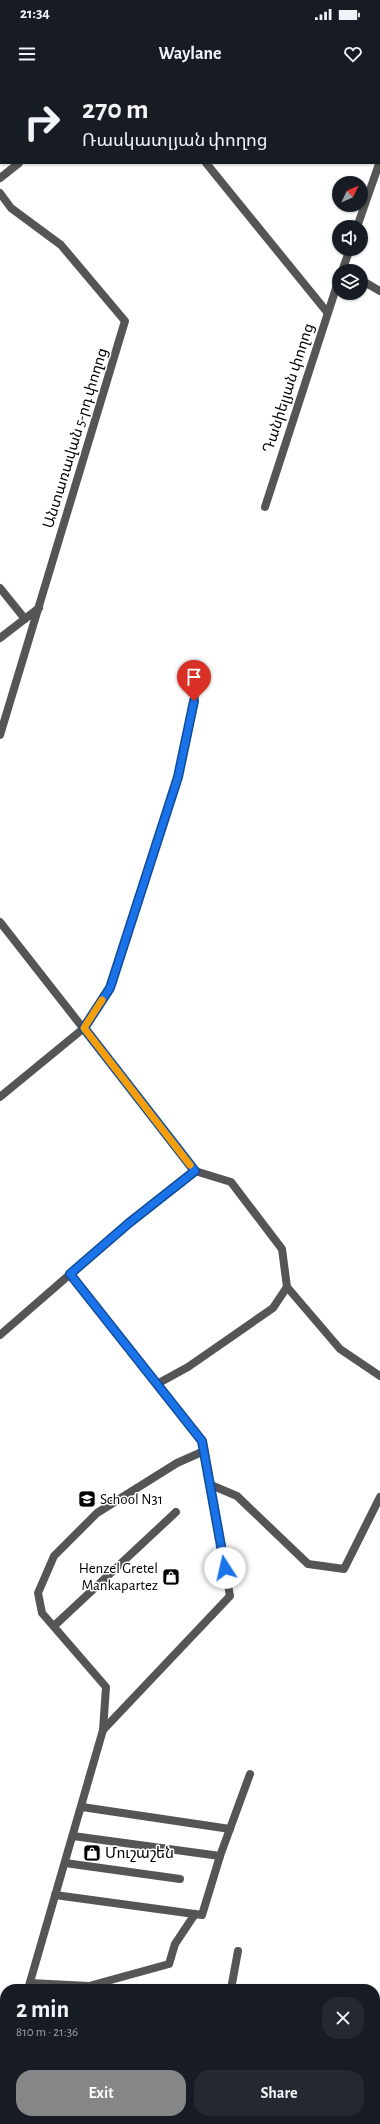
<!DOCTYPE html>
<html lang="en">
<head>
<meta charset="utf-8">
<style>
  body { margin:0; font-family:"Alegreya Sans","Noto Sans Armenian",sans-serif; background:#242831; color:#f1f3f6; height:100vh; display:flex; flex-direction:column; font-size:15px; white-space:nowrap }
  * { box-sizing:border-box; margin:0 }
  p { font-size:13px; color:#9ea1a6 }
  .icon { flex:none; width:22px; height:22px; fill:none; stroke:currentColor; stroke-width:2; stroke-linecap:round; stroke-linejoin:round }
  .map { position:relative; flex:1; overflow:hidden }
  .panel { position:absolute; left:0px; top:1904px; width:380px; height:140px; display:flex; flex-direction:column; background:#171b24; border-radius:16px 16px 0 0; box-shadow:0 1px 3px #0004 }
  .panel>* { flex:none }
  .top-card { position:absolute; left:0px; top:0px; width:380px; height:84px; box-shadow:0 1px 3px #0004; background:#171b24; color:#f1f3f6; overflow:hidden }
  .needle { width:26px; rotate:46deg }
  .controls { position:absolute; left:332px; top:96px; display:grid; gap:8px }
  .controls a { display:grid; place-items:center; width:36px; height:36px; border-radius:50%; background:#171b24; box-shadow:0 1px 3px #0004; font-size:20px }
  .pin { position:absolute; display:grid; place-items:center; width:34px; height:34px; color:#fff; margin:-41px -17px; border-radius:50% 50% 50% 0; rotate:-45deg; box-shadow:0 0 4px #0007 }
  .pin .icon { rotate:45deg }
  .me { position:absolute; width:44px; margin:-22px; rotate:350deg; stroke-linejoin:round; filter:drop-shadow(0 0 3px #0008) }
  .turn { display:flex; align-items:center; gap:14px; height:84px; padding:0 16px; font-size:18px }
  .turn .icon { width:52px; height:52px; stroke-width:2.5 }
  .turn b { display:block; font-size:28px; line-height:34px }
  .round { display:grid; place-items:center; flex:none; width:42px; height:42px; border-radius:16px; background:#242831 }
  .headline { display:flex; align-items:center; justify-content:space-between; height:68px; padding:0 16px }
  h1 { font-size:24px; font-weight:700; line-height:30px }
  .cta { display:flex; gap:8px; margin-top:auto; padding:8px 16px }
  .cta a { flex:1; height:46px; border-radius:16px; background:#858687; color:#fff; font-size:16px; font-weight:700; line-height:46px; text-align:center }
  .cta a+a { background:#242831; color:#f1f3f6 }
  .status { display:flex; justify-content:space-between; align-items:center; height:28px; padding:0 20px; background:#171b24; direction:ltr }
  .status svg { height:11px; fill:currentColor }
  header { display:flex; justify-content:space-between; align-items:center; height:52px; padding:0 16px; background:#171b24; font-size:18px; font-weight:700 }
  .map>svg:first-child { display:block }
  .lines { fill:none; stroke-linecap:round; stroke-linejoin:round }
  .minor { stroke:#555; stroke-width:8 }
  .trunk { stroke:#000; stroke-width:11 }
  .route-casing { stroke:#114b97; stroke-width:10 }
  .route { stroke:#1a73e8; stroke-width:7 }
  .slow { stroke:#f59e0b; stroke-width:7 }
  .labels { text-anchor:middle; stroke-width:3; stroke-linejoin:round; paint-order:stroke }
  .street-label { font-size:15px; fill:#000; stroke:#fff }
  .poi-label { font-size:15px; fill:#000; stroke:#fff; text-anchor:start }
</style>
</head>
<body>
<div class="status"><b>21:34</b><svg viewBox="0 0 49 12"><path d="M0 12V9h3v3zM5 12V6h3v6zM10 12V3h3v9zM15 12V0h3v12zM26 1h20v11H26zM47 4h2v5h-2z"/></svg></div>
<header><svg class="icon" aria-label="menu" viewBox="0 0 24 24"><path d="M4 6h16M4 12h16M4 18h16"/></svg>Waylane<svg class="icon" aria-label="heart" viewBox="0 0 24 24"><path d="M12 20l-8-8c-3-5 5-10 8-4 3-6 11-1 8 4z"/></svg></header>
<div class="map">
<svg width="380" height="2044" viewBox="0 0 380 2044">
  <rect width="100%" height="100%" fill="#fff"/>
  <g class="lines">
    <g class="minor">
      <polyline points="138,0 139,1"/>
      <polyline points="371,0 371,1"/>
      <polyline points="122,1 123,0"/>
      <polyline points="379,10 380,12"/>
      <polyline points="206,83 327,232"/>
      <polyline points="0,98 19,83"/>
      <polyline points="0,113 11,128 61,165 125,241 0,655"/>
      <polyline points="357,147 380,81"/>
      <polyline points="342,191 350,169"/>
      <polyline points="361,200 380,211"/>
      <polyline points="265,427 339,199"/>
      <polyline points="0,508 25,539"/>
      <polyline points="0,558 39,528"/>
      <polyline points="0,842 195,1091"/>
      <polyline points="0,1017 84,948 110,908 178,697 197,606"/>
      <polyline points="287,1207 340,1269 380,1296"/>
      <polyline points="0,1255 129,1143 195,1091"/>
      <polyline points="157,1304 188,1287 273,1228 287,1207 282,1169 231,1102 195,1091"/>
      <polyline points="211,1405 237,1416 308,1484 344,1489 380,1417"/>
      <polyline points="54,1546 176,1432"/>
      <polyline points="103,1650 106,1607 42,1533 38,1513 54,1476 97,1433 177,1383 204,1371"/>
      <polyline points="82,1727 230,1749"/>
      <polyline points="73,1756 220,1776"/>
      <polyline points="65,1783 180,1799"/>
      <polyline points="55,1815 202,1835 220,1776 250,1694"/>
      <polyline points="30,1903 89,1906 169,1884 175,1864 195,1834"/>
      <polyline points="28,1909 103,1650 230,1516 202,1361 70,1194"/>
      <polyline points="231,1909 238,1871"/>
    </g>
    <g class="trunk">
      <polyline points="0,1943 5,1944"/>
      <polyline points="375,1987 380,1988"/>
    </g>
  </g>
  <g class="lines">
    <g class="route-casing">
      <polyline id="route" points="194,621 178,697 110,908 84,948 195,1091 129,1143 70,1194 202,1361 225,1488"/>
    </g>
    <use href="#route" class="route"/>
    <polyline class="slow" points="102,920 84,948 190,1085"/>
  </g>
  <defs>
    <g id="school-square" transform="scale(0.9)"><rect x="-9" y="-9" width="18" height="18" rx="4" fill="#000" stroke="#fff"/><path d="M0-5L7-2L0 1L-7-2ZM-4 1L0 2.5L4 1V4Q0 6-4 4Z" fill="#fff"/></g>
    <g id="shop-square" transform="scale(0.9)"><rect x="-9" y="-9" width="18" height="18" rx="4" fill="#000" stroke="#fff"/><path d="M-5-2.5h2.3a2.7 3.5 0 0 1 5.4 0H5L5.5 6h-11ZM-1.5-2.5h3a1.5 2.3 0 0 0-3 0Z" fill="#fff"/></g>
  </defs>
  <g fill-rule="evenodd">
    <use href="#school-square" x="87" y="1419"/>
    <use href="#shop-square" x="171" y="1497"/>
    <use href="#shop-square" x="92" y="1773"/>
  </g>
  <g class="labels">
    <g class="street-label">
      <text transform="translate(288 308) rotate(-72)" y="5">Դանիելյան փողոց</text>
      <text transform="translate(75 358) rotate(-73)" y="5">Անտառավան 5-րդ փողոց</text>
    </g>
    <g class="poi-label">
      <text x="100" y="1424">School N31</text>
      <text x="158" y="1493" text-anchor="end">Henzel Gretel<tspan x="158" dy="17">Mankapartez</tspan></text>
      <text x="105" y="1778">Մուշաշեն</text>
    </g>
  </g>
</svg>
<div class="controls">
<a><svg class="needle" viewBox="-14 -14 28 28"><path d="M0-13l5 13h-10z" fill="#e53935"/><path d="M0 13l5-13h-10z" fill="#9ea1a6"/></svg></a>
<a><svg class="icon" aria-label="sound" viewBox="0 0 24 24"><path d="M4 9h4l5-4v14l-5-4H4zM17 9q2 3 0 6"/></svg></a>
<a><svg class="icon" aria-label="layers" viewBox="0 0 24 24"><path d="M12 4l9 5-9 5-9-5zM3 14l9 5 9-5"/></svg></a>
</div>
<div class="pin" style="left:194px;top:621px;background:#d93025"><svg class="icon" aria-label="arrive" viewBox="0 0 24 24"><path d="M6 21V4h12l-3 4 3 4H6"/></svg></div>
<svg class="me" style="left:225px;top:1488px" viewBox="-20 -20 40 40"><circle r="19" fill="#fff"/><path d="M0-13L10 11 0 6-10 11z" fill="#1a73e8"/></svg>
<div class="top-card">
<div class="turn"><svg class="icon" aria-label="right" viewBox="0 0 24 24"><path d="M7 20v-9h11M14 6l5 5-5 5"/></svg><div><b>270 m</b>Ռասկատլյան փողոց</div></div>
</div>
<section class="panel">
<div class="headline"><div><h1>2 min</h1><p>810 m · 21:36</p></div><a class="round"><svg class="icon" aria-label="close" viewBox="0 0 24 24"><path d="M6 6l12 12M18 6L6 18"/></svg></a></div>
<div class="cta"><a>Exit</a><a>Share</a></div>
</section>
</div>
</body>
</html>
